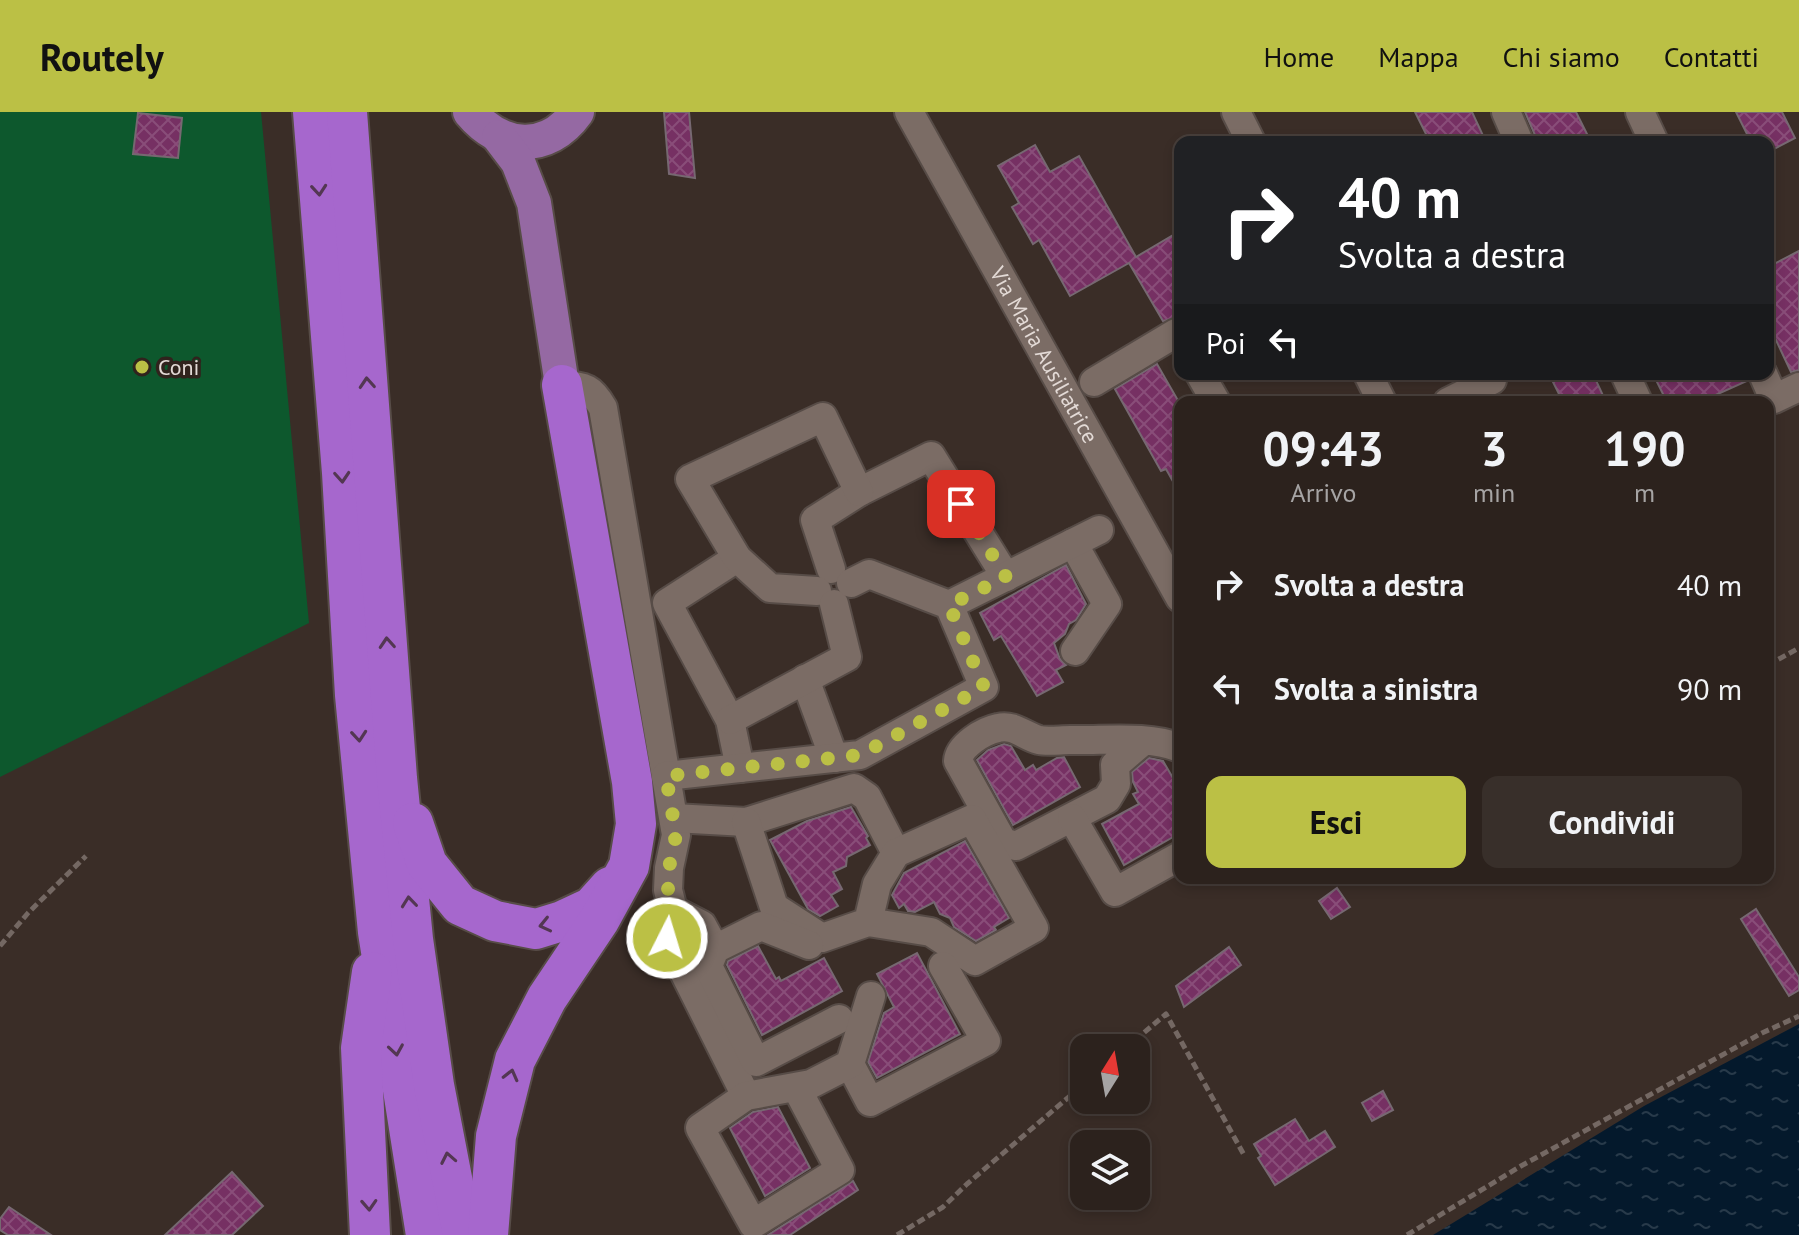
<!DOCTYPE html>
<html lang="it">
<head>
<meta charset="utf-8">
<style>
  body { margin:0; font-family:"PT Sans",sans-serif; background:#382f2a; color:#f1f3f6; height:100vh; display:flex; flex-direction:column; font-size:30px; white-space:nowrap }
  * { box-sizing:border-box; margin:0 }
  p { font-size:26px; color:#a6a4a4 }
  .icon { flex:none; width:44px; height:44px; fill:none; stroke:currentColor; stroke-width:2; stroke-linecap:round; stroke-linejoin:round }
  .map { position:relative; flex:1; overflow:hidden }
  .drawer { position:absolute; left:1174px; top:284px; width:600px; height:488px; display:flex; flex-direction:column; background:#2c221d; border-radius:16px; box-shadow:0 4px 12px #0003,0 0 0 2px #483f3b }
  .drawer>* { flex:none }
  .guide { position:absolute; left:1174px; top:24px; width:600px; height:244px; border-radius:16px; box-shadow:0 4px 12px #0003,0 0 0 2px #483f3b; background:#202124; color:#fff; overflow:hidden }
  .needle { width:52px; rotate:11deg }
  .buttons { position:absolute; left:1070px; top:922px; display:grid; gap:16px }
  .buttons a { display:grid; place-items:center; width:80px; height:80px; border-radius:16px; background:#2c221d; box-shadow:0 4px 12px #0003,0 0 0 2px #483f3b; font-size:40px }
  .pin { position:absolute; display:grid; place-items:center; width:68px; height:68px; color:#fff; margin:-34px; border-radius:16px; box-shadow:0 4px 12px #0006 }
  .me { position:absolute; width:88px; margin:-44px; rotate:5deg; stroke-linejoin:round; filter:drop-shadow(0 0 6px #0008) }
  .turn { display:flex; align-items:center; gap:28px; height:168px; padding:0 32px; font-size:36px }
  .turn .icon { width:104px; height:104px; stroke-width:2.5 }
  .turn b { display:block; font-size:56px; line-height:68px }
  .then { display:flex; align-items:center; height:76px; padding:0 32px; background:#0003; gap:16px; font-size:30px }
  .eta { display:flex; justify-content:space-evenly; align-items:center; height:136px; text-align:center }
  .eta b { font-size:48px; font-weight:600; line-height:56px }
  .action { display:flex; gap:16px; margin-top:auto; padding:16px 32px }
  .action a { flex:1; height:92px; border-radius:16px; background:#bbc045; color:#111; font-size:32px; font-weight:600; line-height:92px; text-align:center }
  .action a+a { background:#382f2a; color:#f1f3f6 }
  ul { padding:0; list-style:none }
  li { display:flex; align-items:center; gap:24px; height:104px; padding:0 32px }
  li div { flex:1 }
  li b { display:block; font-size:30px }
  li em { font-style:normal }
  header { display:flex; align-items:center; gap:48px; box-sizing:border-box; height:112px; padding:0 40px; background:#bbc045; color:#111 }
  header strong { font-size:38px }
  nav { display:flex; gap:44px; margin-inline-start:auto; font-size:28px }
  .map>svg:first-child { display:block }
  .pitch { fill:#0d582d }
  .water { fill:url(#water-ripples) }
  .building { fill:url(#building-cross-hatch); stroke:#766871; stroke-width:2 }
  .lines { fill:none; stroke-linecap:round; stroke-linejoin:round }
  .minor-casing { stroke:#574c47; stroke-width:32 }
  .major-casing { stroke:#574c47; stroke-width:38 }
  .highway-casing { stroke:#574c47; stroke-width:44 }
  .path { stroke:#746863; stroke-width:5; stroke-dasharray:8 4; stroke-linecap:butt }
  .minor { stroke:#7b6c65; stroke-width:28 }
  .major { stroke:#9569a3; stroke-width:34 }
  .highway { stroke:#a667cd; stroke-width:40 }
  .oneway { stroke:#533752 }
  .route { stroke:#bbc045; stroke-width:14; stroke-dasharray:0 25.2 }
  .poi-dot { fill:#bbc045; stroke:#30231d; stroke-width:3 }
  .labels { text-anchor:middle; stroke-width:7; stroke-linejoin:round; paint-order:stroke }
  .street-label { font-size:22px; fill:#e3dad6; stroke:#30231d }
  .poi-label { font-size:22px; fill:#e3dad6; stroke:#30231d; text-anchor:start }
</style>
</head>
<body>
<header>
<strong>Routely</strong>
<nav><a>Home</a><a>Mappa</a><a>Chi siamo</a><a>Contatti</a></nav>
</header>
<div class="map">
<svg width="1799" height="1123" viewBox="0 0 1799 1123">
  <defs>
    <pattern id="water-ripples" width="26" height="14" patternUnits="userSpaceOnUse" patternTransform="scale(2)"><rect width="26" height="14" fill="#04192c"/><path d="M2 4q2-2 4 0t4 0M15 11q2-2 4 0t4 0" fill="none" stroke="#283a4a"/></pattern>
    <pattern id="building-cross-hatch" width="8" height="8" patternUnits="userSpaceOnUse" patternTransform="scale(2)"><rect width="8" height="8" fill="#763063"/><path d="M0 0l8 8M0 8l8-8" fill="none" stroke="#894d79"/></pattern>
  </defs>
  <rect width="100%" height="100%" fill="#3a2d27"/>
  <polygon class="pitch" points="0,0 261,0 309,511 0,665"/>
  <polygon class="water" points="1799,912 1799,1123 1433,1123 1644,994"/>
  <g class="building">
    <polygon points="664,0 689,0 695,66 669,62"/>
    <polygon points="1415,0 1472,0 1486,30 1430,30"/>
    <polygon points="1525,0 1576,0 1591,30 1538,30"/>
    <polygon points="1736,0 1782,0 1795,26 1768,40 1768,30 1751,30"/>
    <polygon points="138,1 182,6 178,46 133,42"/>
    <polygon points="1035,33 1050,60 1079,44 1136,145 1180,119 1180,205 1163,209 1129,151 1070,184 1039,128 1033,132 1012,95 1019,91 998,54"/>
    <polygon points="1799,139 1799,258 1791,260 1768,211 1768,155"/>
    <polygon points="1157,252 1180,292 1180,382 1166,357 1161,359 1115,277"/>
    <polygon points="1549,262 1593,262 1606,290 1563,290"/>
    <polygon points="1653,262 1746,262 1747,269 1700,290 1667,290"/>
    <polygon points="1066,453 1086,492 1076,508 1069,512 1065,522 1054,531 1060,547 1066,553 1056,558 1063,570 1037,584 1001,524 994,528 980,501"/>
    <polygon points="1004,632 1011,634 1025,658 1033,653 1036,658 1057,646 1064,645 1080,675 1013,713 977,648 988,638"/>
    <polygon points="1149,646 1163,649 1180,678 1180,721 1124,753 1102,712 1139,692 1133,682 1138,680 1133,670 1132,660"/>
    <polygon points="851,695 868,724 866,726 870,733 847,745 846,754 833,760 842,777 831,783 838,794 820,804 808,797 770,728 807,709"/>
    <polygon points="965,729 1009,806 994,815 996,818 976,829 954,815 950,806 940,802 934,790 915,800 908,799 904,792 899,796 892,783 904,761"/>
    <polygon points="1337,776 1350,795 1331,807 1319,789"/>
    <polygon points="1756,797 1799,865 1799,878 1789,884 1741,807"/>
    <polygon points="758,834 776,867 779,865 781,869 824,846 842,879 762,923 727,853 728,849"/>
    <polygon points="1229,835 1241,853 1184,895 1176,874"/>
    <polygon points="917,841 960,922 877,966 868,950 884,901 894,895 877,862"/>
    <polygon points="1383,979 1393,998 1372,1009 1362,991"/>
    <polygon points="778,995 810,1056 765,1084 730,1016 753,1000"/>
    <polygon points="1295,1007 1309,1029 1325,1019 1335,1035 1275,1073 1258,1046 1261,1044 1254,1032"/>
    <polygon points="232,1060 263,1094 232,1123 165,1123"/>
    <polygon points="853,1069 858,1078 790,1123 768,1123"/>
    <polygon points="9,1095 51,1123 8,1123 0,1118 0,1107"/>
  </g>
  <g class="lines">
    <g class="minor-casing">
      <g id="minor">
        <path id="s1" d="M909,0L1180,486"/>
        <polyline points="1236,0 1251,30"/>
        <polyline points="1506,0 1519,30"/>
        <polyline points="1640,0 1654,30"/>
        <polyline points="1200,262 1216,290"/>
        <polyline points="1368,262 1382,290"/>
        <polyline points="1625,262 1638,290"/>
        <polyline points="1763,262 1774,287 1799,275"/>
        <polyline points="1094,270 1176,221 1180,228"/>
        <path d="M562,273C586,275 591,275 603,296L676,723L669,756L668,778L673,798L667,826L746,984"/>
        <polyline points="1448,290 1492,268"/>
        <polyline points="1073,431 1107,492 1075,539"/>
        <polyline points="737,446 667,491 730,608 740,656"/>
        <polyline points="831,457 815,408 859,380 931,344 1006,465"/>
        <polyline points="817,479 770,476 737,446 690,367 823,305 859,380"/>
        <polyline points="949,493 1099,418"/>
        <polyline points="805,567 834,646"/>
        <polyline points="730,608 847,545 834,492"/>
        <path d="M1143,629L1115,653L1116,672L1107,687L1016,734L1003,730L958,649C959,634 983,619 998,616C1014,612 1024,624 1039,628C1048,630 1060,628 1070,628C1105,629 1147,623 1180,636"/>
        <polyline points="666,664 860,643 984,575 949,493 869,462 851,471"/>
        <polyline points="674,706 746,710 854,676 867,685 896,741"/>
        <polyline points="1072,706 1115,780 1180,744"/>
        <polyline points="746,710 774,795 822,826 868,810 931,820 975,849 1034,816 972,707 896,741 877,772 868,810"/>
        <polyline points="673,798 702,813 715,837"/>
        <polyline points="809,833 761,814 715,837 708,854 756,950 839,907"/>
        <polyline points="850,952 870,990 986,929 943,854"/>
        <polyline points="796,975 840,1058 753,1112 700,1016 746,984 811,972 850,952 871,884"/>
      </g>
    </g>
    <g class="major-casing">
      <g id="major">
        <path d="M470,0C501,37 547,42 577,0"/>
        <polyline points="499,25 518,50 534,91 562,273"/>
      </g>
    </g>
    <g class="highway-casing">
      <g id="highway">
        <polyline points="313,0 342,361 355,583 378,820 426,1123"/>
        <polyline points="347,0 397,666 413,827 434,973 463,1123"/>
        <polyline points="413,711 427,752 460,793 495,809 536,817 562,809 592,795 610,775"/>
        <polyline points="370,1123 361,936 372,860"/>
        <polyline points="488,1123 496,1024 515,948 547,886 600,807 629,754 636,712 632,670 562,273"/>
      </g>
    </g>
    <g class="path">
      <polyline points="1768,553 1799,536"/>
      <polyline points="0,834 28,801 86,744"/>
      <polyline points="1126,936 1166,902 1244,1043"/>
      <polyline points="897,1123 943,1095 967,1072 1084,972"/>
      <polyline points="1407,1123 1521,1054 1762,921 1799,904"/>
    </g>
    <use href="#minor" class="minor"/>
    <use href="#major" class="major"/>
    <use href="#highway" class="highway"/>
  </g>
  <defs><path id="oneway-chevron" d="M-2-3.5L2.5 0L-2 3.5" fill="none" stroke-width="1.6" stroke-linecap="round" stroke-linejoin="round" transform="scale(2)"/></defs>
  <g class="oneway">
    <use href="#oneway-chevron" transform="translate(319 78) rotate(85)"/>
    <use href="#oneway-chevron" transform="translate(367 271) rotate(-94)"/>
    <use href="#oneway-chevron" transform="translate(342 365) rotate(86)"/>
    <use href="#oneway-chevron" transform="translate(387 531) rotate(-94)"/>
    <use href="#oneway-chevron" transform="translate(359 624) rotate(85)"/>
    <use href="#oneway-chevron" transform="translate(409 790) rotate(-96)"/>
    <use href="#oneway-chevron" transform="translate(545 813) rotate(167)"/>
    <use href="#oneway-chevron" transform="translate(396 938) rotate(81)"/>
    <use href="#oneway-chevron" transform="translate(511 963) rotate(-76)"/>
    <use href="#oneway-chevron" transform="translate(448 1046) rotate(-101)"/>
    <use href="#oneway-chevron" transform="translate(369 1093) rotate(87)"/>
  </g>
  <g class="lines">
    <polyline class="route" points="667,826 673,798 668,778 669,756 676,723 666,664 860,643 984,575 949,493 1006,465 961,392"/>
  </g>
  <circle class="poi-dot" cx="142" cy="255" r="8"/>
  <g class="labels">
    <g class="street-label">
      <text dy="8" stroke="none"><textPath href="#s1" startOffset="278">Via Maria Ausiliatrice</textPath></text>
    </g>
    <g class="poi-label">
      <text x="158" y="263">Coni</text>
    </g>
  </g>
</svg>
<div class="buttons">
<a><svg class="needle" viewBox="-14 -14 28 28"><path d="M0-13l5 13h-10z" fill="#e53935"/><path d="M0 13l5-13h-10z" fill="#a6a4a4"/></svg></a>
<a><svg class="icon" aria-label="layers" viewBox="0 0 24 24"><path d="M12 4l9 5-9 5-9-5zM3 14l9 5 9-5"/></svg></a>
</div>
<div class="pin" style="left:961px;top:392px;background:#d93025"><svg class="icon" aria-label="arrive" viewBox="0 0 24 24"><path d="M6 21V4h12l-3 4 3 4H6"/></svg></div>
<svg class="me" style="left:667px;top:826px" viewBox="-20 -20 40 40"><circle r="17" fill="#bbc045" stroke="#fff" stroke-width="3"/><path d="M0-11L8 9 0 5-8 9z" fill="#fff"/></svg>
<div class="guide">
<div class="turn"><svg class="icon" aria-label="right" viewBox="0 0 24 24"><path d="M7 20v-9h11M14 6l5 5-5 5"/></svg><div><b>40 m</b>Svolta a destra</div></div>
<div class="then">Poi<svg class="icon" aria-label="left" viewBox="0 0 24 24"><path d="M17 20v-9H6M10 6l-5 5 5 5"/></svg></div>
</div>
<section class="drawer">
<div class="eta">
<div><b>09:43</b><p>Arrivo</p></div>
<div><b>3</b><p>min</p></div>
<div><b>190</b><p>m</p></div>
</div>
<ul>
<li><svg class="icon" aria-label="right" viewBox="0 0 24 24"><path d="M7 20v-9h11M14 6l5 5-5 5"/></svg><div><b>Svolta a destra</b></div><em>40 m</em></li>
<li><svg class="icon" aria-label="left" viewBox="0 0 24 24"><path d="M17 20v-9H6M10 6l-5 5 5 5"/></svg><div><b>Svolta a sinistra</b></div><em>90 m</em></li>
</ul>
<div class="action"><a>Esci</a><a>Condividi</a></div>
</section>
</div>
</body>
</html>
